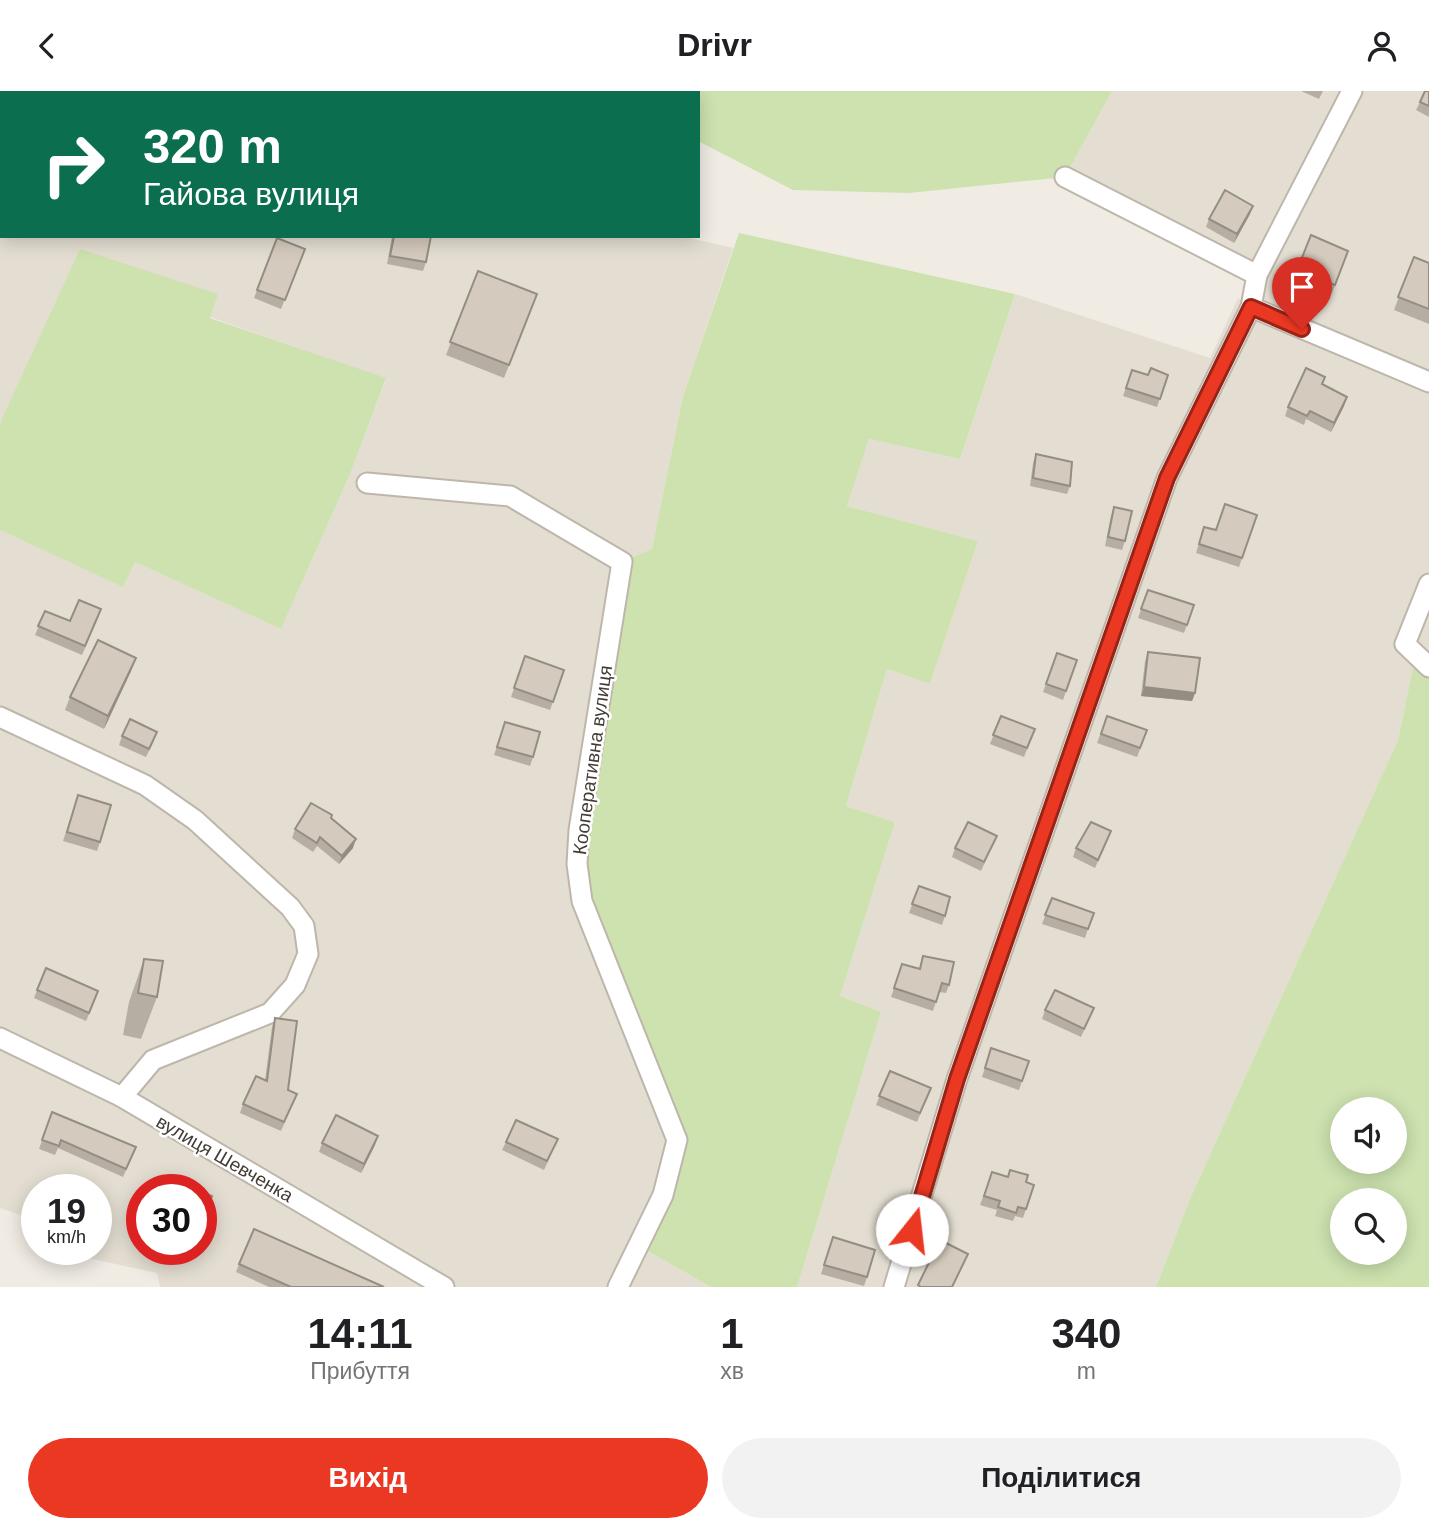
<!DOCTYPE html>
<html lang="uk">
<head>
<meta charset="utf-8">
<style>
  body { margin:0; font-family:Arial,sans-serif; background:#f2f2f2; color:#202124; height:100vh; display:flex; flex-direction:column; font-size:26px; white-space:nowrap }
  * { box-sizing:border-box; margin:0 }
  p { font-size:23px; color:#757577 }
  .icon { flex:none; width:38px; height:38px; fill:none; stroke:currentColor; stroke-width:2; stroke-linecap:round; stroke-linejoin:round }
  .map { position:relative; height:1196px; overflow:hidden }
  .side { display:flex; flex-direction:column; background:#fff; flex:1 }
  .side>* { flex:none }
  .top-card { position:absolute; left:0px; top:0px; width:700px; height:147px; box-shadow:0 4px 18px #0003; background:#0b6e4f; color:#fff; overflow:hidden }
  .tools { position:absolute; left:1330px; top:1006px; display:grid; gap:14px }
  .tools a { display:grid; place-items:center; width:77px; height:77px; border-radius:50%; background:#fff; box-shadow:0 4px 18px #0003; font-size:35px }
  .speed { position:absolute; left:21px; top:1083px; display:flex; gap:14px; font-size:35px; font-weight:700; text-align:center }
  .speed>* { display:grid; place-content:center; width:91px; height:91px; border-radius:50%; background:#fff; box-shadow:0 4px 18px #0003; line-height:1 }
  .speed small { font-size:18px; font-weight:400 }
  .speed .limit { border:10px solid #d22; background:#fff; color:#111 }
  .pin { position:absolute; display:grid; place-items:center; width:60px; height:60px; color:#fff; margin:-72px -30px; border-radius:50% 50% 50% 0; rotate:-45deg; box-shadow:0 0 7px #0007 }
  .pin .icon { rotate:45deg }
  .me { position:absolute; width:77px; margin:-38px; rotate:16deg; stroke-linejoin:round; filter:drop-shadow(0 0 5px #0008) }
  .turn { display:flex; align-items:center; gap:24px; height:147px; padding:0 28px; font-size:32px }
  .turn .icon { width:91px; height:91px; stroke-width:2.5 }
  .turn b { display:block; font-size:49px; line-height:60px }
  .eta { display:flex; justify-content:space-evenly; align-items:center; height:119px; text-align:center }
  .eta b { font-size:42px; font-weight:700; line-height:49px }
  .button { display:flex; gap:14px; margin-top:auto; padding:14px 28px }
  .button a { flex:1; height:80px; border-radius:42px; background:#ea3822; color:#fff; font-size:28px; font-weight:700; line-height:80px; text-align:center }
  .button a+a { background:#f2f2f2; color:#202124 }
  header { display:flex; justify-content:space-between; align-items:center; height:91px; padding:0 28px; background:#fff; font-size:32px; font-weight:700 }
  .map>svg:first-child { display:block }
  .residential { fill:#e4ded2; fill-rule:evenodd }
  .green { fill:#cde2af; fill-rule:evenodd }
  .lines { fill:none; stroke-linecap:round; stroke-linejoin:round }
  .minor-casing { stroke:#beb6aa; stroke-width:23 }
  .minor { stroke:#fff; stroke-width:19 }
  .wall { fill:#b6aea3 }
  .shaded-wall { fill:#948d84 }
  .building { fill:#d4cabd; stroke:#948d84; stroke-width:2 }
  .route-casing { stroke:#982416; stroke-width:18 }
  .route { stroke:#ea3822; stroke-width:12 }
  .labels { text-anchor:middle; stroke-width:5; stroke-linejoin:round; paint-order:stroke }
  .street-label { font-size:19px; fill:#423c34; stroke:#fff }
</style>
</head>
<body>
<header><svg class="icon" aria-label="back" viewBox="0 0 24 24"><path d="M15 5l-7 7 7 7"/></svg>Drivr<svg class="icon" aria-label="person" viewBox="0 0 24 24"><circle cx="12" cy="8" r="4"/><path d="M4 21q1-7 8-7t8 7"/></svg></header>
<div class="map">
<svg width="1429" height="1196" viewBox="0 0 1429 1196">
  <rect width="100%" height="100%" fill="#f0ece4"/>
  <g class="residential">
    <path d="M0,0L340,2H2V145H681L733,157L683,305L652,458L677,1049L639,1155L711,1196H160L157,1182L65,1162V1159L96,1158V1099H37V1130L0,1117V439L122,495L135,471L281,538L351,381L386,288L210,226L217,203L25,283L0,332ZM142,1099H201V1158H142Z"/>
    <polygon points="1112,0 1429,0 1429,587 1414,573 1398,649 1190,1108 1156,1196 797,1196 881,921 840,905 895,731 846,715 887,578 930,593 978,450 847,415 869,348 960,368 1015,203 1210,267 1238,207 1250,216 1257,184 1065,86"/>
  </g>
  <g class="green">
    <polygon points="338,0 1112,0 1065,86 909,102 793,99 698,50 698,2"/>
    <polygon points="739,142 1015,203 960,368 869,348 847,415 978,450 930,593 887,578 846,715 895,731 840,905 881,921 797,1196 711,1196 639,1155 677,1049 577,773 622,471 652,458 683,305"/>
    <polygon points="80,158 218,203 210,227 386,287 351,381 281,538 135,471 123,496 0,439 0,332"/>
    <path d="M1414,572L1429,587V1196H1156L1190,1108L1398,649ZM1342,1018H1395V1071H1342ZM1342,1110H1395V1162H1342Z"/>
  </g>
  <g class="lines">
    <g class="minor-casing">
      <g id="minor">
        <polyline points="78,0 88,2"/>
        <polyline points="1065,86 1257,184"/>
        <polyline points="1251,216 1429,291"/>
        <polyline points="367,392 510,405 622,471 579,739 577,773 582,810 677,1049 663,1104 618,1196"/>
        <polyline points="1429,493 1405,553 1429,576"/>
        <polyline points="0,626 145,694 195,729 290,816 304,835 308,863 295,894 270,922 153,969 122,1006"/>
        <polyline points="0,947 122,1006 444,1196"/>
        <polyline points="894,1196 957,988 1167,387 1251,216 1257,184 1352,0"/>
      </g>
    </g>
    <use href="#minor" class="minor"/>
  </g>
  <g class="wall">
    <polygon points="1301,0 1323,0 1319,8"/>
    <polygon points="1429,0 1429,26 1416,19 1420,11"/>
    <polygon points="1250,123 1234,152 1206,136 1209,128"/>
    <polygon points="1311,144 1348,160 1332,202 1294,187"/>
    <polygon points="392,145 431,145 426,171 423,180 387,173"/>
    <polygon points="305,158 281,218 254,207 257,199"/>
    <polygon points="1414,166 1429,172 1429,233 1394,219"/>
    <polygon points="478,180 537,203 504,287 446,264"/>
    <polygon points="1132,279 1148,284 1168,284 1157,316 1123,305"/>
    <polygon points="1323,294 1347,306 1344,315 1331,341 1306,328 1304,334 1285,325 1288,316"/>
    <polygon points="1036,363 1070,395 1067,403 1030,395 1033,372"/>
    <polygon points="1114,416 1125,450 1122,459 1105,455 1111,425"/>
    <polygon points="1257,424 1239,476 1196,462 1204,436 1216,439"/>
    <polygon points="1148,499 1187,534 1184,542 1138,527"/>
    <polygon points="45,520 70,530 98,527 82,564 35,544"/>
    <polygon points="1148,561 1195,602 1192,610 1141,605 1145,570"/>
    <polygon points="1057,562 1077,569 1063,609 1043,601"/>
    <polygon points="525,565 564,579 550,619 511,606"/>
    <polygon points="136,567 131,580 104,638 65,619 70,606"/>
    <polygon points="1001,625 1035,638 1024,666 990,653"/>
    <polygon points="1107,625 1147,639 1137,666 1097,652"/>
    <polygon points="502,640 533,666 530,675 494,664"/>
    <polygon points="122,645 154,650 146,666 119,654"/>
    <polygon points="75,713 100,751 97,760 63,750"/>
    <polygon points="332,724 331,728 353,757 339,773 317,755 313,761 292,747 295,738"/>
    <polygon points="1111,740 1095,777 1073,766 1076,757"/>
    <polygon points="997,745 981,780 952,766 955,757"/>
    <polygon points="919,795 945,825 942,834 909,822"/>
    <polygon points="1052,807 1088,838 1085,847 1042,833"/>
    <polygon points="923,865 949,894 946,902 939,901 933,920 891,906 902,873 919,878"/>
    <polygon points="144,868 157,906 141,948 123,944 129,911"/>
    <polygon points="37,899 95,909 86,930 34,907"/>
    <polygon points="1045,919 1090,926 1081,946 1042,928"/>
    <polygon points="275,927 288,999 297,1003 281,1040 240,1022 243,1013 265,989 272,936"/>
    <polygon points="991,957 1029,970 1019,999 982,986"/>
    <polygon points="890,980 931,997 917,1031 876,1014"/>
    <polygon points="52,1021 136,1056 123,1086 58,1057 55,1064 39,1058"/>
    <polygon points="506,1051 554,1057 544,1079 502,1059"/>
    <polygon points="322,1052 375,1054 361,1082 319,1061"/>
    <polygon points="992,1081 1026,1091 1026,1118 1023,1127 1015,1125 1013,1130 995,1125 997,1119 980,1114"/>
    <polygon points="833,1146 867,1186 864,1195 821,1183"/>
    <polygon points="239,1173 384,1196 269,1196 236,1181"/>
  </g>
  <g class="shaded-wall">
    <polygon points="1253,115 1250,123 1234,152 1237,143"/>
    <polygon points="1347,306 1344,315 1331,341 1334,332"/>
    <polygon points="136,567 131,580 104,638 108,625"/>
    <polygon points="1144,596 1195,602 1192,610 1141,605"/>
    <polygon points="356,748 353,757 339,773 342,765"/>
    <polygon points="378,1045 375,1054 361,1082 364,1073"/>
  </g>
  <g class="building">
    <polygon points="1425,0 1429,0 1429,15 1420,11"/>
    <polygon points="1225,99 1253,115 1237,143 1209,128"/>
    <polygon points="1311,144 1348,160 1335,194 1297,179"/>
    <polygon points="394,145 431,145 426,171 390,165"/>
    <polygon points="277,147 305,158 285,209 257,199"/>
    <polygon points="1414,166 1429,172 1429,218 1398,206"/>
    <polygon points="478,180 537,203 509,274 450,251"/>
    <polygon points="1151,277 1168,284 1160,308 1126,297 1132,279 1148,284"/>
    <polygon points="1306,277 1325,286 1322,293 1347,306 1334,332 1310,320 1307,325 1288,316"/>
    <polygon points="1036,363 1072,371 1070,395 1033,387"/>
    <polygon points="1225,413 1257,424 1242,467 1199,453 1204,436 1216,439"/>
    <polygon points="1114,416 1132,420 1125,450 1108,446"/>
    <polygon points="1148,499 1194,514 1187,534 1141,518"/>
    <polygon points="79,509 101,518 85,555 38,535 45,520 70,530"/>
    <polygon points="98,549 136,567 108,625 70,606"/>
    <polygon points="1148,561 1200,567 1195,602 1144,596"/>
    <polygon points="1057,562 1077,569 1066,600 1046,593"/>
    <polygon points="525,565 564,579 553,611 514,597"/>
    <polygon points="1001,625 1035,638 1027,657 993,644"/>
    <polygon points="1107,625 1147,639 1140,657 1101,643"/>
    <polygon points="130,628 157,641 149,658 122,645"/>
    <polygon points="505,631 540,641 533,666 497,656"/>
    <polygon points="78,704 111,714 100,751 67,741"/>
    <polygon points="311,712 332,724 331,727 356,748 342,765 320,746 317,752 295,738"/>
    <polygon points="968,731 997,745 984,771 955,757"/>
    <polygon points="1091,731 1111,740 1098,769 1076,757"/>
    <polygon points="919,795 950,806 945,825 912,813"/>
    <polygon points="1052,807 1094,822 1088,838 1045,824"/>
    <polygon points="923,865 954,871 949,894 942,892 936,911 894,897 902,873 920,878"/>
    <polygon points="144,868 163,870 157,906 138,902"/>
    <polygon points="46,877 98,900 89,922 37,899"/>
    <polygon points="1055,899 1094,917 1084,938 1045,919"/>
    <polygon points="275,927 297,930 288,999 297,1003 284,1031 243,1013 256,985 267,990"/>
    <polygon points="991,957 1029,970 1022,990 985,977"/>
    <polygon points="890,980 931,997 920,1022 879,1005"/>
    <polygon points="52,1021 136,1056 126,1078 61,1049 59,1055 42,1049"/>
    <polygon points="336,1024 378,1045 364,1073 322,1052"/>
    <polygon points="516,1029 558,1048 547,1070 506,1051"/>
    <polygon points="1010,1079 1028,1084 1026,1091 1034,1094 1026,1118 1018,1116 1016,1122 998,1116 1000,1110 984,1105 992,1081 1008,1086"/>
    <polygon points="178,1092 197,1099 175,1099"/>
    <polygon points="201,1101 212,1105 201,1132"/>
    <polygon points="254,1138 384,1196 291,1196 239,1173"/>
    <polygon points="833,1146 875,1159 867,1186 824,1174"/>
    <polygon points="940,1149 968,1163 952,1196 921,1196 918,1194"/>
  </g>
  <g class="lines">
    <g class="route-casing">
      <polyline id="route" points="912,1139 957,988 1167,387 1251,216 1302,238"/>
    </g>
    <use href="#route" class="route"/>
  </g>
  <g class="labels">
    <g class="street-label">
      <text transform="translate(592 669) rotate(-82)" y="7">Кооперативна вулиця</text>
      <text transform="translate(225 1067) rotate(30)" y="7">вулиця Шевченка</text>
    </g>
  </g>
</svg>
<div class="tools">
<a><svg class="icon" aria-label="sound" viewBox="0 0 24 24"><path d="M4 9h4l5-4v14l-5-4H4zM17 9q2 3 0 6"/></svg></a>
<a><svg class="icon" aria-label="search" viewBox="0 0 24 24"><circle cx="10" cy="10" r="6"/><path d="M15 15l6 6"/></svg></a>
</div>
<div class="speed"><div>19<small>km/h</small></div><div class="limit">30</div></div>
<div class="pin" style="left:1302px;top:238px;background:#d93025"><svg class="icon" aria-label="arrive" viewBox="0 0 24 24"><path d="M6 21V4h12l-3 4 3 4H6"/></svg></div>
<svg class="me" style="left:912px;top:1139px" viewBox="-20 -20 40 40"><circle r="19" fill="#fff"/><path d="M0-13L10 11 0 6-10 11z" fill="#ea3822"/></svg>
<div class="top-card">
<div class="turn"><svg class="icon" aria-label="right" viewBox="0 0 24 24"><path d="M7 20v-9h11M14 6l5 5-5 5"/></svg><div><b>320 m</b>Гайова вулиця</div></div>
</div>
</div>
<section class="side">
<div class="eta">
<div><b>14:11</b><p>Прибуття</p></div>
<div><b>1</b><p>хв</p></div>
<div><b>340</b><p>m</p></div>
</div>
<div class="button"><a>Вихід</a><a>Поділитися</a></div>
</section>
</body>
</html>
